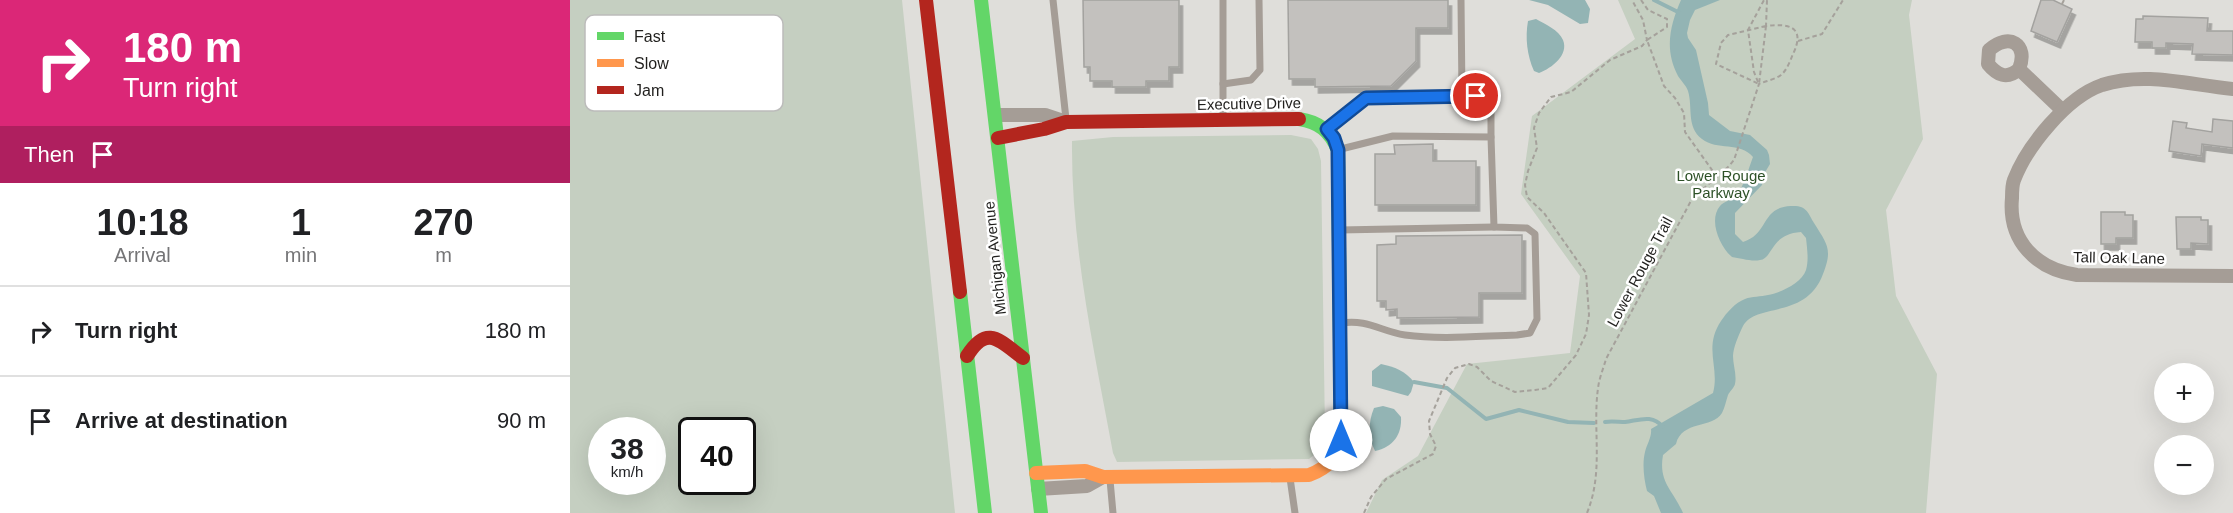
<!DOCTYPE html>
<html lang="en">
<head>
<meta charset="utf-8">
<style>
  body { margin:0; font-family:Arial,sans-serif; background:#f2f2f2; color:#202124; height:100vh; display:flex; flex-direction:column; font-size:22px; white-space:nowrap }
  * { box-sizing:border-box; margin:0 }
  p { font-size:20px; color:#757577 }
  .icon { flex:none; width:33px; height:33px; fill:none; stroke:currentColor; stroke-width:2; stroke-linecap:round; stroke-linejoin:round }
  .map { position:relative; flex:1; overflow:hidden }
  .drawer { display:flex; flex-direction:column; background:#fff; width:570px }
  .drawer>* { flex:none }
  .top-card { background:#db2777; color:#fff; overflow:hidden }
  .fabs { position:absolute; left:1584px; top:363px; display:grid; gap:12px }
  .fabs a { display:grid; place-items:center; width:60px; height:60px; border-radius:50%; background:#fff; box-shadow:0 6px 24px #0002; font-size:30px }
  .speed { position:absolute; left:18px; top:417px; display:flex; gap:12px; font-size:30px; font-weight:700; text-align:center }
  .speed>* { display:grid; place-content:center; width:78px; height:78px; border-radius:50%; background:#fff; box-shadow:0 6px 24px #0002; line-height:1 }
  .speed small { font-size:15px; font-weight:400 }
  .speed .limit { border:3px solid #111; border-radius:9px; background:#fff; color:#111 }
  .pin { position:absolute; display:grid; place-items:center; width:51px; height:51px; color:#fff; margin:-26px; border:3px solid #fff; border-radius:50%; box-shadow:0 2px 6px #0007 }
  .me { position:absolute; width:66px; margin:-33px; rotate:0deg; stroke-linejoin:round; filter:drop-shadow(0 0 4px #0008) }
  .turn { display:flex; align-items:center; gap:21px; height:126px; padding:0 24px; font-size:27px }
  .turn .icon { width:78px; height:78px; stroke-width:2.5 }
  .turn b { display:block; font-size:42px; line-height:51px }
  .then { display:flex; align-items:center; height:57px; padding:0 24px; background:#0003; gap:12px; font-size:22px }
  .eta { display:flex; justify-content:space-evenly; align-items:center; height:102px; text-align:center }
  .eta b { font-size:36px; font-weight:800; line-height:42px }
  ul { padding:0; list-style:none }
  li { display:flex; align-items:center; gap:18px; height:90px; padding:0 24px; border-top:2px solid #e0e0e0 }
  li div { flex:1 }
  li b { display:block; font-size:22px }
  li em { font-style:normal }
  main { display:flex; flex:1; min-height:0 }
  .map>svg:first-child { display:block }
  .green { fill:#c5cfc1; fill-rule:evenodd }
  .water { fill:#93b4b4 }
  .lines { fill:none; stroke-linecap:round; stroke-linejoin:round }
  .stream { stroke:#93b4b4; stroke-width:4 }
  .building { fill:#c3c1be; stroke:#a3a29f; stroke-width:1.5; filter:url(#shadow) }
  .path { stroke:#a5a19b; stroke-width:2; stroke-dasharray:4.5 3; stroke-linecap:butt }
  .lane { stroke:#a59d96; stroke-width:7 }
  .street { stroke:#a59d96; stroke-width:14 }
  .fast { stroke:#63d668; stroke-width:14 }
  .slow { stroke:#ff974d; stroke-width:14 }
  .jam { stroke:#b3261e; stroke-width:14 }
  .route-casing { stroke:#114b97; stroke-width:15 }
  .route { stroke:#1a73e8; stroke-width:10 }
  .labels { text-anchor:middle; stroke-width:5; stroke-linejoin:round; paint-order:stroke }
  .street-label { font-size:15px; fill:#201f1d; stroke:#fff }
  .park-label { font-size:15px; fill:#2d5127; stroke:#fff }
  .key { fill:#fff; stroke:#bcbcbb; stroke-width:1.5 }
  .key-label { font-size:16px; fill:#201f1d }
</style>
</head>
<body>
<main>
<section class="drawer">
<div class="top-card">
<div class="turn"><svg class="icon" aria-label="right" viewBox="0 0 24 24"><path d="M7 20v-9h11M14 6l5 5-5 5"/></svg><div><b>180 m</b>Turn right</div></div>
<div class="then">Then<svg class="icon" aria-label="arrive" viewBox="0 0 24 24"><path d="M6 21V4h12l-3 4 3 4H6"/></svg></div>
</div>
<div class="eta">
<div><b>10:18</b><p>Arrival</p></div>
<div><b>1</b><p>min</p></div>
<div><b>270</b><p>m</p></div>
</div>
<ul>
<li><svg class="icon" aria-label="right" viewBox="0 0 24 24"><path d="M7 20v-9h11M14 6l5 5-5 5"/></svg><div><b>Turn right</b></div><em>180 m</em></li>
<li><svg class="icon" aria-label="arrive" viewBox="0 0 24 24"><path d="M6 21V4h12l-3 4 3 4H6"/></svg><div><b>Arrive at destination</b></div><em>90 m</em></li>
</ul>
</section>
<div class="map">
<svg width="1663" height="513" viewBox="0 0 1663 513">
  <defs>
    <filter id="shadow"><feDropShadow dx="3.5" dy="6" stdDeviation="0" flood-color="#0004"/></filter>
  </defs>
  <rect width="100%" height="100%" fill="#dfdeda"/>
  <g class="green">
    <path d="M0,0H332L385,513H0ZM32,430H82V482H32ZM122,430H172V482H122Z"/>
    <polygon points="1048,0 1342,0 1339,15 1353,139 1316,210 1326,296 1367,374 1356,513 796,513 812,480 848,456 897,364 1000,353 1010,276 951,194 962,116 1065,39"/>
    <path d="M721,135L741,139L748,149L751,161L755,433L750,450L739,459L547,462L543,453C524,350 501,246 502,141L543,137Z"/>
  </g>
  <g class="water">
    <polygon points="959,0 1015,0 1020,9 1018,23 1010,24 978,5"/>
    <path d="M1111,0H1150L1125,10L1120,20L1117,33L1118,38L1126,50L1138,103L1139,115L1160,131L1180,135L1197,150L1199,155L1200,164L1194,174L1192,185L1165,213V234L1173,242C1199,234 1191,207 1221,206C1237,205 1238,213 1244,223C1257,244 1263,249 1253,274C1236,320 1186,302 1173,326C1169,334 1163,348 1163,356C1163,365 1167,375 1165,384C1164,388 1160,391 1158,395C1156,401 1155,407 1152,413C1142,429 1112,420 1106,444L1093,455C1088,483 1104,491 1113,513H1091L1084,496L1077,491C1074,479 1072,464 1075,452C1077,444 1082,437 1081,429L1143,393C1150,367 1133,348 1151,321C1157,312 1165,303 1175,299C1182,296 1191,297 1198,295C1210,293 1232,283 1236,270C1239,260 1237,248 1236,238L1231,232C1200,234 1203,259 1190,260C1182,262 1170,258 1162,257C1150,247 1138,220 1150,206C1154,201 1162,200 1166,196C1174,187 1179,167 1183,157C1170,141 1147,151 1132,139C1116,127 1123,107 1118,91C1116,85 1111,81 1108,76C1094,50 1100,25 1111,0Z"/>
    <path d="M966,19C975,24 989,30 993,40C999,55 982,68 969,73L964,71C957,56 955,37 958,21Z"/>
    <path d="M811,364C825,367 835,371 844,382L841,392L838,396L802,386V371Z"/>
    <path d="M813,406L824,409L831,417C832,435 823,447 805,451C798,437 798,423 804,408Z"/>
  </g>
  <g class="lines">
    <g class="stream">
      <polyline points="1084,0 1110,13"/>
      <polyline points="844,382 877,388 916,419 949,410 998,422 1024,423"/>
      <path d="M1035,422C1041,421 1049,422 1055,422C1070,420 1082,414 1093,427"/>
    </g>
  </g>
  <g class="building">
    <polygon points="513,0 609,0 609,67 599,67 599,81 576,81 576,87 542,87 542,81 520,81 520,67 514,67"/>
    <polygon points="718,0 878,0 878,28 846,28 846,61 821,86 745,87 745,79 719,79"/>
    <polygon points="1471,0 1483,0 1502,9 1487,42 1461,31"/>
    <polygon points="1573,16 1638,18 1637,31 1663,31 1663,55 1622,54 1623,44 1596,43 1596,48 1582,48 1582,42 1565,42 1566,19 1573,19"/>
    <polygon points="1643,119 1663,121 1663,148 1632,144 1631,156 1599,151 1603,121 1617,123 1616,128 1642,132"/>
    <polygon points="863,144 863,161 906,161 906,205 805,205 805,154 825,154 824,145"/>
    <polygon points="1531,212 1555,212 1555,215 1563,215 1563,238 1546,238 1546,244 1531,244"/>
    <polygon points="1606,217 1631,217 1631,220 1638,220 1638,244 1621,243 1621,249 1607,249"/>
    <polygon points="952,235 952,293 909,293 909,317 827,318 827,309 816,310 816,301 807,301 807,245 826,244 826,236"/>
  </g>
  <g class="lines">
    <g class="path">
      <polyline points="1071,0 1078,10 1097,19 1097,27 1077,40 1094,86 1105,98 1114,113 1115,132 1147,177"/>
      <polyline points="1492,4 1494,0"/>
      <polygon points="1196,26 1189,84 1146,64 1151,43 1158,35"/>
      <polyline points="1228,41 1252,34 1273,0"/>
      <polyline points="1188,82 1184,72 1178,30 1194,0"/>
      <polyline points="794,513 801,497 816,479 863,454 866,446 860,434 859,421 877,378 885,368 899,364 907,367 921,381 945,392 965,390 978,388 1006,355 1016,334 1019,315 1016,273 974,213 957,197 955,185 958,171 967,148 964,128 969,113 981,97 1001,92 1040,60 1072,46 1077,40 1073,20 1062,0"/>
      <path d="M1017,513C1035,469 1021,426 1029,382C1031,374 1034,366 1036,359L1122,199L1159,166L1164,160L1189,84C1196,81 1206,79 1211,75C1217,70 1220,61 1223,54C1236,27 1219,23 1196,26L1197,0"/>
    </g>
    <g class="lane">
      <polyline points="483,0 496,119"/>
      <polyline points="653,0 653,117"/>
      <polyline points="653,84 681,80 690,70 689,0"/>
      <polyline points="892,96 921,96 921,137"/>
      <polyline points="758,128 796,98 892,96 891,0"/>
      <path d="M771,149L823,136L921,137L924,227L957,228L965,234L967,319L960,333L947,335C910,336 871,340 835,335C810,331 798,319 771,323"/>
      <polyline points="770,230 924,227"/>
      <polyline points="720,478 725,513"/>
      <polyline points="540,480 543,513"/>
    </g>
    <g class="street">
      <path d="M1449,69C1437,80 1427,75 1418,64L1419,50C1439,32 1459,44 1449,69L1492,110"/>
      <path d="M1663,89C1619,85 1576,71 1532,85C1497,97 1457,146 1444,180C1442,185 1442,192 1442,198C1438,241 1466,269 1507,275L1663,276"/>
      <polyline points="425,115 475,115 496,122"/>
      <polyline points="468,489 517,486 533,477"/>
    </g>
    <g class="fast">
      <polyline points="411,0 471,513"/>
      <path d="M729,119C749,122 760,131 768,150L771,434"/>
      <polyline points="390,292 415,513"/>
    </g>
    <path class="slow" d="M466,473L515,471L533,477L739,475C758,468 771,455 771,434"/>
    <g class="jam">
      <polyline points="356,0 390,292"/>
      <polyline points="428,138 474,129 496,122 729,119"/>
      <path d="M397,356C417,324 429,340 453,358"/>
    </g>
  </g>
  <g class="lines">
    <g class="route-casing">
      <polyline id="route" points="771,440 768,150 764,138 757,129 796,98 906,96"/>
    </g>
    <use href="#route" class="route"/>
  </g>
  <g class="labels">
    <g class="street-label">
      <text transform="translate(679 104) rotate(-1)" y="5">Executive Drive</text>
      <text transform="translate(425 258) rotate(-96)" y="5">Michigan Avenue</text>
      <text transform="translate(1549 258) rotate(1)" y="5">Tall Oak Lane</text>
      <text transform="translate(1070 272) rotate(-62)" y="5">Lower Rouge Trail</text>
    </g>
    <g class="park-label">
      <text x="1151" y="181">Lower Rouge<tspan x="1151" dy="17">Parkway</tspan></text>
    </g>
  </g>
  <rect x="15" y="15" width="198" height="96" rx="9" class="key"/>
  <rect x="27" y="32" width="27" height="8" fill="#63d668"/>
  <rect x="27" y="59" width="27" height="8" fill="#ff974d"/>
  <rect x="27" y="86" width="27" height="8" fill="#b3261e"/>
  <g class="key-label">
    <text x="64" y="42">Fast</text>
    <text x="64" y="69">Slow</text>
    <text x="64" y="96">Jam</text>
  </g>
</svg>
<div class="fabs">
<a>+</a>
<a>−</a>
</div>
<div class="speed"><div>38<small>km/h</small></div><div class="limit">40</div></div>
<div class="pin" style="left:906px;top:96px;background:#d93025"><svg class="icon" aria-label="arrive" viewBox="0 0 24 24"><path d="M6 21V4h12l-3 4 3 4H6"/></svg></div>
<svg class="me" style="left:771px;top:440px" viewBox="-20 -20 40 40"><circle r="19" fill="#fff"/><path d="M0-13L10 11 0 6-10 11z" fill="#1a73e8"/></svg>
</div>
</main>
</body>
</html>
